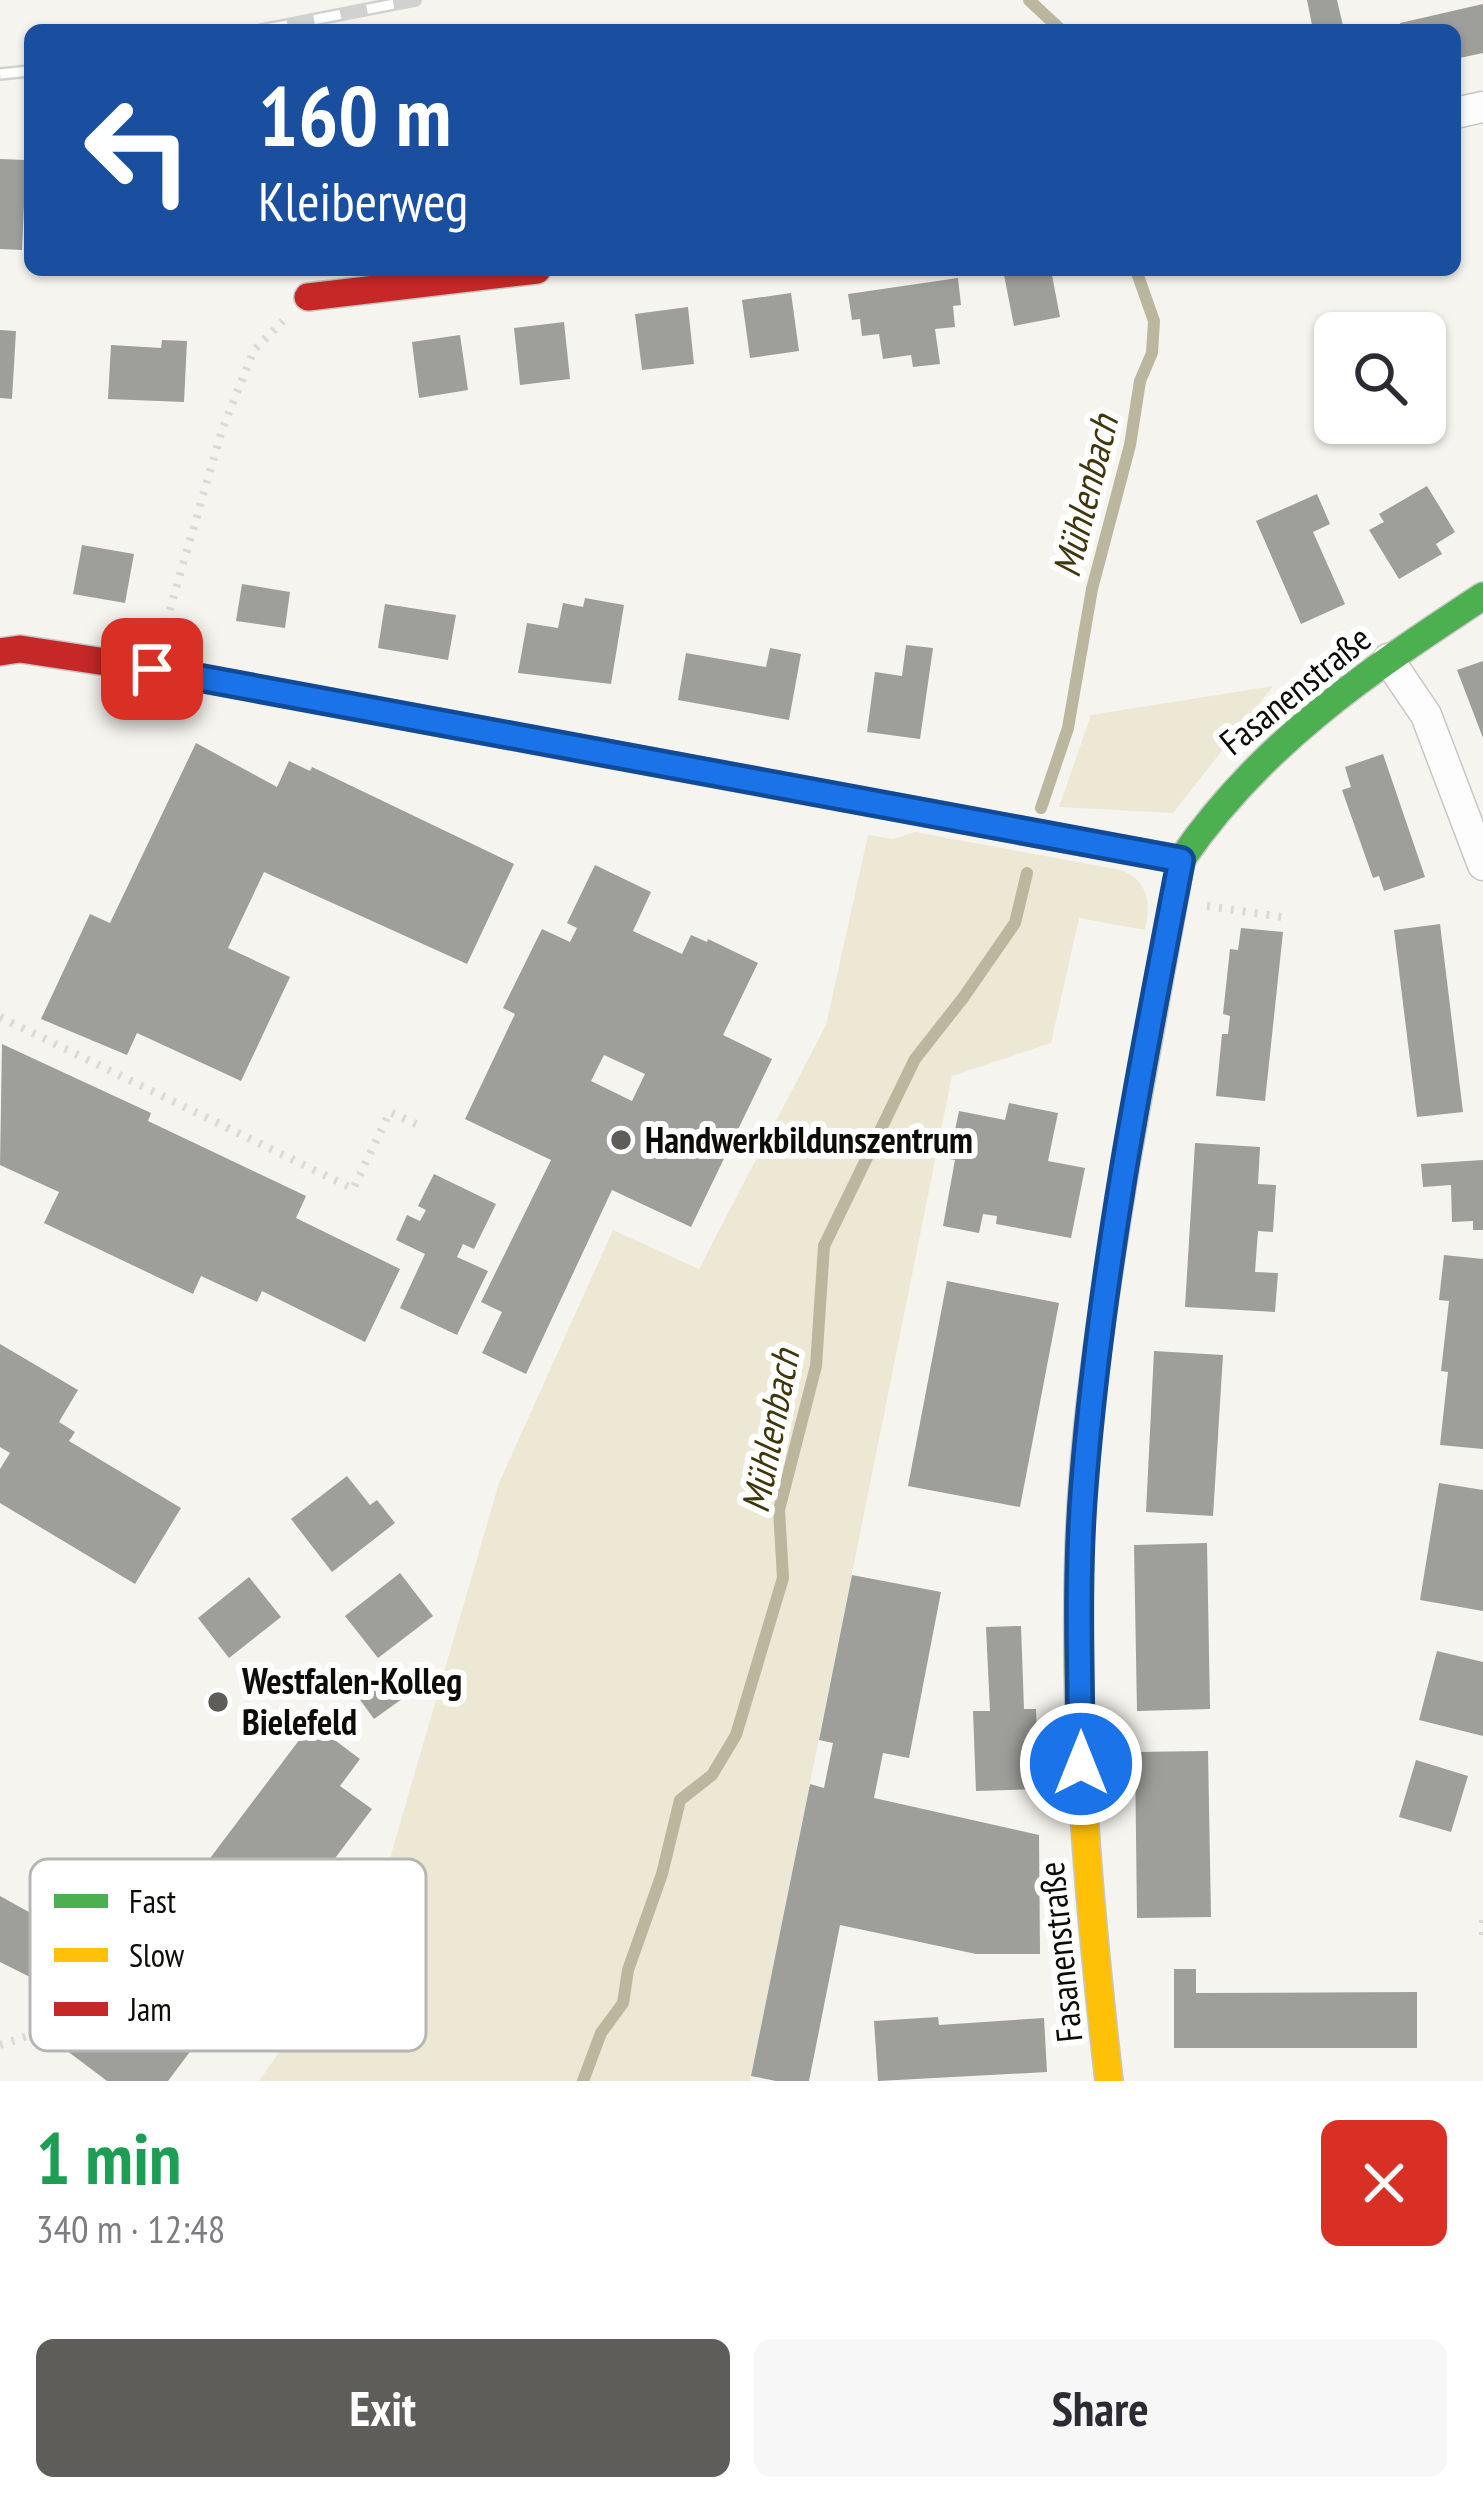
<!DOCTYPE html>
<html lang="en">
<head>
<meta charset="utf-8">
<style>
  body { margin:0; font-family:"PT Sans Narrow",sans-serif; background:#f7f7f7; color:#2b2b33; height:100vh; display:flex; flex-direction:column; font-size:45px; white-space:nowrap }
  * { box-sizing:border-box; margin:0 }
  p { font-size:39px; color:#7c7c81 }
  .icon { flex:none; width:66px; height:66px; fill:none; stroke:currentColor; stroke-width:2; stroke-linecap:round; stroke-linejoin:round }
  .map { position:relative; height:2081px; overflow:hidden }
  .side { display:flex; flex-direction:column; background:#fff; flex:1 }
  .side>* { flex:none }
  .hud { position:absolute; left:24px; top:24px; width:1437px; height:252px; border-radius:18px; box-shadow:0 3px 9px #0004; background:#1a4fa0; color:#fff; overflow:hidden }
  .buttons { position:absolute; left:1314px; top:312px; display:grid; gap:24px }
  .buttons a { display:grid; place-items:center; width:132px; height:132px; border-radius:18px; background:#fff; box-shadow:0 3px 9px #0004; font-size:60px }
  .pin { position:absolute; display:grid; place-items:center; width:102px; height:102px; color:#fff; margin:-51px; border-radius:24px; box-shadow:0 6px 18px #0006 }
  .me { position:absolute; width:132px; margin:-66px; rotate:0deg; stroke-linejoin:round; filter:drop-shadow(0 0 9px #0008) }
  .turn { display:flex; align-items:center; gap:42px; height:252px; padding:0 36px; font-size:54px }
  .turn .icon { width:156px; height:156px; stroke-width:2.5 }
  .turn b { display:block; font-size:84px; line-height:102px }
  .round { display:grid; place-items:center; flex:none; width:126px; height:126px; border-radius:18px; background:#f7f7f7 }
  .summary { display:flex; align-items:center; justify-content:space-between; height:204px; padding:0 36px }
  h1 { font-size:72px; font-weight:700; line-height:90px; color:#1e9e55 }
  .primary-button { display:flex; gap:24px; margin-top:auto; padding:24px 36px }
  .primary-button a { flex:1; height:138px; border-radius:18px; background:#5e5d5a; color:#fff; font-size:48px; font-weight:700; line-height:138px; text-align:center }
  .primary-button a+a { background:#f7f7f7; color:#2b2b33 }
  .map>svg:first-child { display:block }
  .green { fill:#ede8d4 }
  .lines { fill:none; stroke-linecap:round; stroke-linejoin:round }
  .stream { stroke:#bbb69e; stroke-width:12 }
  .building { fill:#9e9e9a; fill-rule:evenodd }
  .street-casing { stroke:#c7c6c2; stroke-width:33 }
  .fast-casing { stroke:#c7c6c2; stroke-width:30 }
  .slow-casing { stroke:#c7c6c2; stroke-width:30 }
  .jam-casing { stroke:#c7c6c2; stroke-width:30 }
  .path { stroke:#dbdad9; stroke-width:8; stroke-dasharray:3 9; stroke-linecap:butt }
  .street { stroke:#fefdfd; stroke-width:30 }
  .fast { stroke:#4caf50; stroke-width:27 }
  .slow { stroke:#ffc107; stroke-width:27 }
  .jam { stroke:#c62828; stroke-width:27 }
  .rail-casing { stroke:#d1d1d0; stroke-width:14 }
  .rail { stroke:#fff; stroke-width:9; stroke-dasharray:27; stroke-linecap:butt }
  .route-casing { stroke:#114b97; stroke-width:30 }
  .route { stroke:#1a73e8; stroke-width:21 }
  .poi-dot { fill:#5e5d5a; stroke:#fff; stroke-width:4.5 }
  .labels { text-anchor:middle; stroke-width:12; stroke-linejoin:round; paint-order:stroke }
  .street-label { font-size:36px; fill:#0d0c09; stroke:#fff }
  .poi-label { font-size:36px; font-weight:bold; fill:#0d0c09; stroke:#fff; text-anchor:start }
  .water-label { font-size:39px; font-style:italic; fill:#3f360c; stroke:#fff }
  .key { fill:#fff; stroke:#b6b6b5; stroke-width:3 }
  .key-label { font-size:33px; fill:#0d0c09 }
</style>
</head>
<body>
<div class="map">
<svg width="1483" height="2081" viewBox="0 0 1483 2081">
  <rect width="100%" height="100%" fill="#f5f4ef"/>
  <g class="green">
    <polygon points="1273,686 1173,813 1059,807 1091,715"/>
    <path d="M915,832L1121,870C1149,881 1151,904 1145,930L1079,918L1051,1043L952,1076L750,2081H259L372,1920L499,1483L613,1230L699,1269L826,1025L868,835L893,839Z"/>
  </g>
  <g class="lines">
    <g class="stream">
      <polyline points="1029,0 1061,30"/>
      <polyline points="1041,808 1068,728 1092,589 1130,445 1140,381 1152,353 1154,321 1136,270"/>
      <polyline points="583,2081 601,2033 623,2003 628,1970 662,1874 680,1800 712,1775 736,1735 783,1578 779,1510 816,1366 824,1246 915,1059 963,998 1015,923 1027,873"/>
    </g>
  </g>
  <g class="building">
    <polygon points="1307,0 1337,0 1344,30 1313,30"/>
    <polygon points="1483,4 1483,53 1455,59 1455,30 1402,30 1400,23"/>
    <polygon points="0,159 26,160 22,250 0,249"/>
    <polygon points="1003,270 1051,270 1060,317 1014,326"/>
    <polygon points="958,278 961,305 953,306 955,327 935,329 940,364 913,367 911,355 883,359 879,334 862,336 860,319 852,320 848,294"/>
    <polygon points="791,293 799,351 750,358 742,300"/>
    <polygon points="688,307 694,364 642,370 635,314"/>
    <polygon points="564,322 570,379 520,385 514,328"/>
    <polygon points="0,330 16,331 12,399 0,398"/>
    <polygon points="460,335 468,390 419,398 412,342"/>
    <polygon points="162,340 187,341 184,402 108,399 111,345 161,348"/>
    <polygon points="1427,486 1455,532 1436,544 1442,554 1399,579 1369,530 1384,522 1379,514"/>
    <polygon points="1317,494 1330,524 1313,532 1345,604 1301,624 1256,521"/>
    <polygon points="82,545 134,554 125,603 73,594"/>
    <polygon points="242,584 290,592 285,628 236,621"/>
    <polygon points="585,598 624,605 611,684 518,673 527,623 558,628 563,603 583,607"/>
    <polygon points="385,604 456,615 448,660 378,648"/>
    <polygon points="906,645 933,648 920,739 867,732 875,672 902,676"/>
    <polygon points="770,648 801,654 789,720 678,700 686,653 766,667"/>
    <polygon points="1483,661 1483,738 1457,670"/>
    <polygon points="196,743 277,787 289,761 310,771 312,767 514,864 467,964 264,872 228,948 290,977 241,1081 137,1033 127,1055 41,1019 90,914 110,923"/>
    <polygon points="1383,754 1425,877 1384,891 1379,876 1373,878 1342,790 1351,787 1345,767"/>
    <path d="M595,865L651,892L633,931L682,954L691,935L707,942L708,939L758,963L723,1035L772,1059L691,1227L612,1190L526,1374L482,1353L502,1312L481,1302L551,1160L465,1119L515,1014L503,1008L542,929L570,942L577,928L567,923ZM604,1055L645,1074L632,1101L591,1081Z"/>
    <polygon points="1440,924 1463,1112 1417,1117 1394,930"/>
    <polygon points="1241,928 1283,932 1265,1101 1216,1096 1222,1034 1228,1034 1230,1016 1223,1014 1230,949 1238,950"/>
    <polygon points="2,1044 151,1113 148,1121 306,1196 296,1218 400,1269 365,1342 262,1291 257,1302 201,1276 193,1294 44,1223 59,1192 0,1165"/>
    <polygon points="1009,1103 1058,1113 1048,1161 1085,1168 1071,1238 996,1224 997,1216 983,1214 979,1233 943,1226 955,1160 949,1159 959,1111 1005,1120"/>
    <polygon points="1195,1143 1260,1147 1258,1184 1276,1185 1273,1232 1258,1231 1255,1272 1278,1273 1275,1312 1185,1307"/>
    <polygon points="1483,1160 1483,1230 1473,1230 1473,1221 1452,1222 1451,1185 1423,1187 1421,1164"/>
    <polygon points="434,1174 496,1204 474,1249 463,1244 457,1257 488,1271 457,1335 400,1308 425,1254 396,1240 407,1215 420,1221 426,1210 418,1206"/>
    <polygon points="1444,1255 1483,1259 1483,1449 1440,1445 1448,1372 1441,1371 1449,1301 1439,1300"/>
    <polygon points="947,1281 1059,1303 1020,1507 908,1486"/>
    <polygon points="0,1344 78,1390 59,1422 75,1432 69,1441 181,1508 135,1584 0,1503 0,1469 10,1453 0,1447"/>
    <polygon points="1154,1351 1223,1355 1213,1516 1146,1512"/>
    <polygon points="347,1476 370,1505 377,1500 395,1523 332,1572 291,1519"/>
    <polygon points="1439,1483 1483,1490 1483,1611 1420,1600"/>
    <polygon points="1207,1543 1210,1709 1137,1711 1134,1545"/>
    <polygon points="400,1573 433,1616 378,1658 345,1616"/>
    <polygon points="852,1575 941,1592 909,1758 883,1753 874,1798 1039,1835 1040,1954 976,1954 840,1925 809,2081 776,2081 751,2076 810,1784 824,1788 833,1743 819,1740"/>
    <polygon points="249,1577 281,1617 229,1658 198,1618"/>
    <polygon points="1021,1626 1024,1709 1036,1709 1039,1789 976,1791 973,1711 990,1711 986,1627"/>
    <polygon points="1437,1651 1483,1662 1483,1736 1419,1720"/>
    <polygon points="382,1672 402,1699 374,1719 355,1693"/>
    <polygon points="312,1723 360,1759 340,1786 372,1809 168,2081 107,2081 62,2047 76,2000 0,1962 0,1896 128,1967"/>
    <polygon points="1208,1751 1211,1917 1137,1918 1135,1752"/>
    <polygon points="1416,1760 1468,1776 1451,1832 1399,1817"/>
    <polygon points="1174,1969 1196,1969 1196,1993 1417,1992 1417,2048 1174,2048"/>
    <polygon points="938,2017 939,2025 1044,2018 1047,2072 878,2081 874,2021"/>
  </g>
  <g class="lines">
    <g class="street-casing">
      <g id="street">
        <polyline points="1455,113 1483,107"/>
        <polyline points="1388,659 1426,715 1483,865"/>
      </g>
    </g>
    <g class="fast-casing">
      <g id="fast">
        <polyline points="464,727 1181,860"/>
        <path d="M1125,1168L1181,860C1261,743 1366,673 1483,596"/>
      </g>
    </g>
    <g class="slow-casing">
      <path id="slow" d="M1109,2081C1089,1905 1073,1728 1079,1551C1083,1423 1105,1294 1125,1168"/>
    </g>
    <g class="jam-casing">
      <g id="jam">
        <polyline points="308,297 537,270"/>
        <polyline points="0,652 20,649 152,669 464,727"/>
      </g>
    </g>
    <g class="path">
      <polyline points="163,633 222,430 254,350 283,321"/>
      <polyline points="1207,906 1289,918"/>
      <polyline points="0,1017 353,1189 390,1112 420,1126"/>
      <polyline points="1483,1920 1483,1939"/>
      <polyline points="0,2045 34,2034 57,1990"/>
    </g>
    <use href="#street" class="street"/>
    <use href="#fast" class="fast"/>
    <use href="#slow" class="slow"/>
    <use href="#jam" class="jam"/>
    <g class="rail-casing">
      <g id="rail">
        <polyline points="261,30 415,0"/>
        <polyline points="0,74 30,71"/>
      </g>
    </g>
    <use href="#rail" class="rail"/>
  </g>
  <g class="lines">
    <g class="route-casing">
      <path id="route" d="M152,669L1181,860C1141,1066 1101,1272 1084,1481C1076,1575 1080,1670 1081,1764"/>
    </g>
    <use href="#route" class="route"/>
  </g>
  <g class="poi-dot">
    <circle cx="621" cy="1140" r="12"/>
    <circle cx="218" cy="1702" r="12"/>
  </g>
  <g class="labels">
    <g class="street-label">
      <text transform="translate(1295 690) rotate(-39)" y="13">Fasanenstraße</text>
      <text transform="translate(1060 1952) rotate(-96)" y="13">Fasanenstraße</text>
    </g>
    <g class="poi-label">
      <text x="645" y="1153">Handwerkbildunszentrum</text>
      <text x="242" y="1694">Westfalen-Kolleg<tspan x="242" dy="41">Bielefeld</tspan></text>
    </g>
    <g class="water-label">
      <text transform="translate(1085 496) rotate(-76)" y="14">Mühlenbach</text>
      <text transform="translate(770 1431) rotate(-79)" y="14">Mühlenbach</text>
    </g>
  </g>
  <rect x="30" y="1859" width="396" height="192" rx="18" class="key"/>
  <rect x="54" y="1894" width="54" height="14" fill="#4caf50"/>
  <rect x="54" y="1948" width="54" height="14" fill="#ffc107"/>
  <rect x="54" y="2002" width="54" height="14" fill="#c62828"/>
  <g class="key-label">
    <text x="129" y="1913">Fast</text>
    <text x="129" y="1967">Slow</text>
    <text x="129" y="2021">Jam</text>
  </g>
</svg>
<div class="buttons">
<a><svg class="icon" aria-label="search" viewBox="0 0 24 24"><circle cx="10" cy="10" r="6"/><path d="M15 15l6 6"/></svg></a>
</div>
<div class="pin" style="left:152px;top:669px;background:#d93025"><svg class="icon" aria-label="arrive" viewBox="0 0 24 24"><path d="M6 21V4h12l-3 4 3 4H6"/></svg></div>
<svg class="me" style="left:1081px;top:1764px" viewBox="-20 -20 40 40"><circle r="17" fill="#1a73e8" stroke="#fff" stroke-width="3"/><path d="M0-11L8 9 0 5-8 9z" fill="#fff"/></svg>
<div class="hud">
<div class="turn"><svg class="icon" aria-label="left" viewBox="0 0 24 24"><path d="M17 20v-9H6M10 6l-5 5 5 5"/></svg><div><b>160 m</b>Kleiberweg</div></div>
</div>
</div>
<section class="side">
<div class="summary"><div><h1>1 min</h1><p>340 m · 12:48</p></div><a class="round" style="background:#d93025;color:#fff"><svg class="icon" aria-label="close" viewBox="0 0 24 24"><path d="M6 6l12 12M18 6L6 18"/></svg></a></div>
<div class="primary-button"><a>Exit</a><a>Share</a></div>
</section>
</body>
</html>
